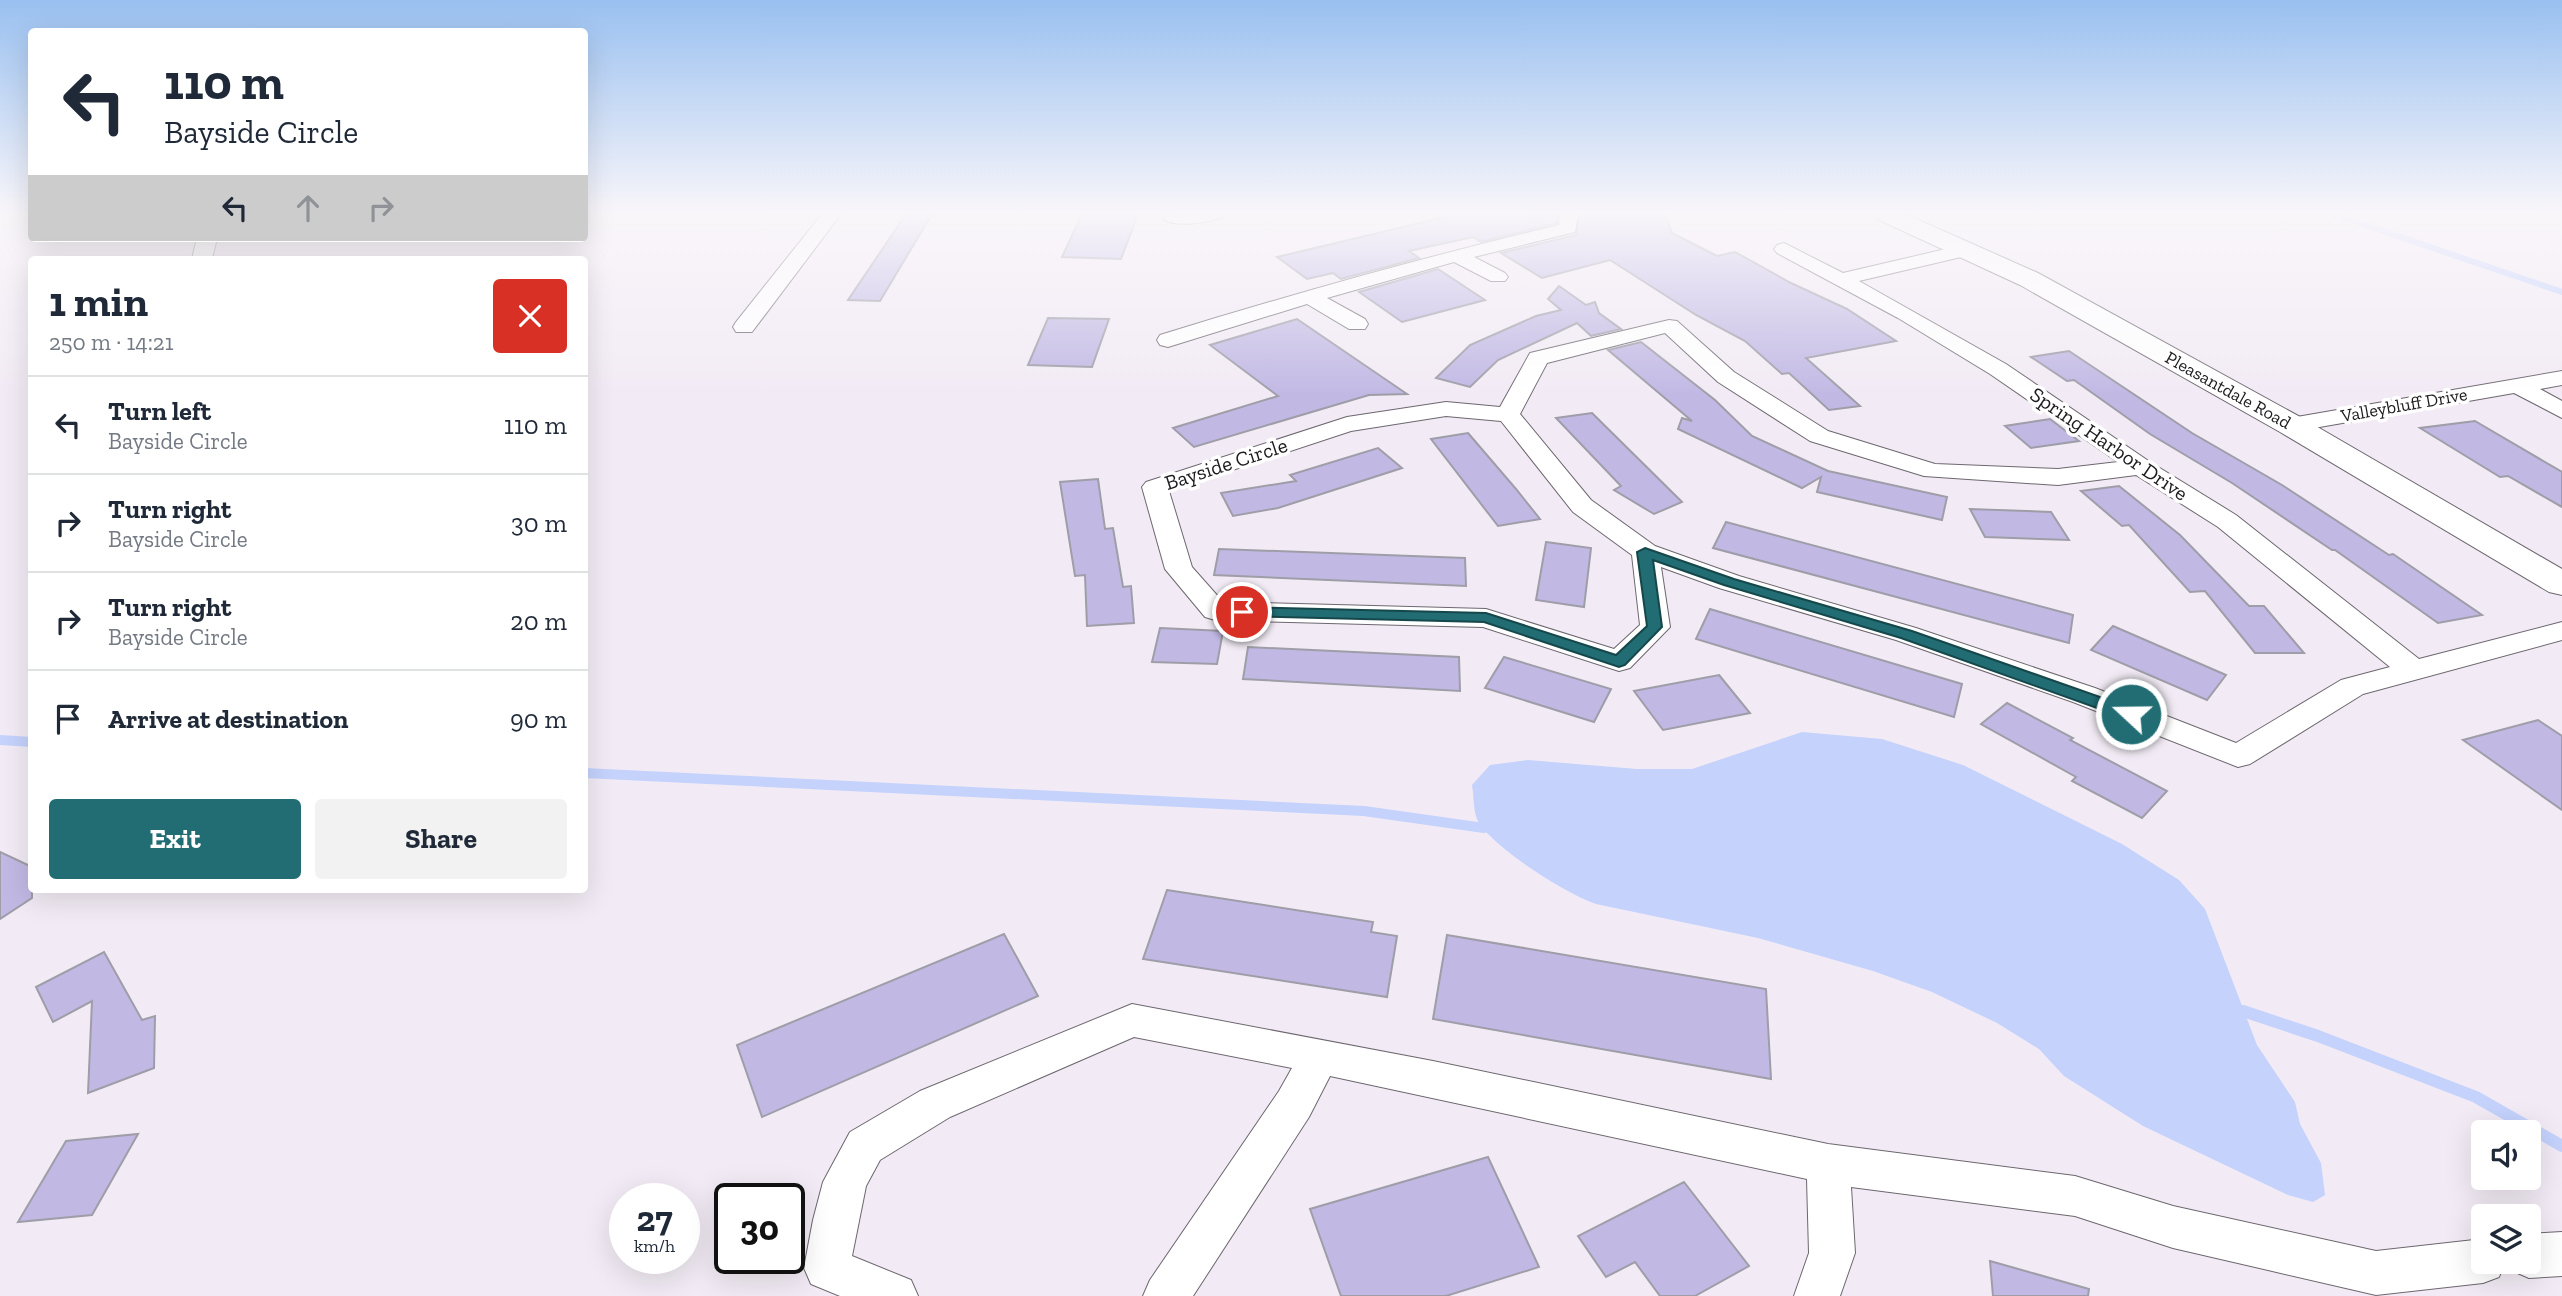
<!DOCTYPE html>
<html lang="en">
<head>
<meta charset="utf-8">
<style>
  body { margin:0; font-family:"Zilla Slab",serif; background:#f2f2f3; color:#1f2937; height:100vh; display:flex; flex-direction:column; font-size:26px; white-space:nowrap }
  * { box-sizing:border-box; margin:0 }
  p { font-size:23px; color:#747a83 }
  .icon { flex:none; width:38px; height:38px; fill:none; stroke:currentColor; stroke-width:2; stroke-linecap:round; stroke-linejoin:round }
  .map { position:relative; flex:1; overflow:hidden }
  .side { position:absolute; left:28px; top:256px; width:560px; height:637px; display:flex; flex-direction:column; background:#fff; border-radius:7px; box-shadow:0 7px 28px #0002 }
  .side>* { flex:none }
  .hud { position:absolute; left:28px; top:28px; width:560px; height:214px; border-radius:7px; box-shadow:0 7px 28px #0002; background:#fff; color:#1f2937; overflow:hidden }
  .controls { position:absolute; left:2471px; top:1120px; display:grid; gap:14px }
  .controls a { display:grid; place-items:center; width:70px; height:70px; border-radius:7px; background:#fff; box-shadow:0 7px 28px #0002; font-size:35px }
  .speed { position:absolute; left:609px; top:1183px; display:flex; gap:14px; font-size:35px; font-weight:700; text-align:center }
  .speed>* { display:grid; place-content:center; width:91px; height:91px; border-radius:50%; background:#fff; box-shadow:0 7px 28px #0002; line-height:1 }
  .speed small { font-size:18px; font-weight:400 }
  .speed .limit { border:4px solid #111; border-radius:10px; background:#fff; color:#111 }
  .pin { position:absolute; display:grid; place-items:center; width:60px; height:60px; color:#fff; margin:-30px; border:4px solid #fff; border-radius:50%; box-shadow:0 2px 7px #0007 }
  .me { position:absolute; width:77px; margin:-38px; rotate:291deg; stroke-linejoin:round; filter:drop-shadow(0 0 5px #0008) }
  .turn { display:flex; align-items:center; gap:24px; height:147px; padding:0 21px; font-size:32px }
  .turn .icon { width:91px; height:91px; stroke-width:2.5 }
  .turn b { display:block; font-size:49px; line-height:60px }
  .lanes { display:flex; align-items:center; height:66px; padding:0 21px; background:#0003; justify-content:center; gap:35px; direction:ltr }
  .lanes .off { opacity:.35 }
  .round { display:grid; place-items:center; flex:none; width:74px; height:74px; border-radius:7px; background:#f2f2f3 }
  .overview { display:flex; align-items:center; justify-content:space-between; height:119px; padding:0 21px }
  h1 { font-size:42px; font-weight:700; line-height:52px }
  .button { display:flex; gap:14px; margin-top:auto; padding:14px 21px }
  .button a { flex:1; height:80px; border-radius:7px; background:#216d73; color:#fff; font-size:28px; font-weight:700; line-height:80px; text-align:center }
  .button a+a { background:#f2f2f3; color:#1f2937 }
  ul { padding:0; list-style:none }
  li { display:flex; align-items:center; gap:21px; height:98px; padding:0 21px; border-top:2px solid #e0e1e3 }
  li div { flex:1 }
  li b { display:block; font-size:26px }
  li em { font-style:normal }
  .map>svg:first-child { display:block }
  .water { fill:#c4d2fc }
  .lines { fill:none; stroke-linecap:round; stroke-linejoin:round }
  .stream-far2 { stroke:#c4d2fc; stroke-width:6 }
  .stream-far1 { stroke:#c4d2fc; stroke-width:10 }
  .stream { stroke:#c4d2fc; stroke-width:12 }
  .building { fill:#c1b9e4; stroke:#9f9da8; stroke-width:2 }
  .minor-casing { stroke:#6d676f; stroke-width:2 }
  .major-casing { stroke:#6d676f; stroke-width:2 }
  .minor { fill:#fff; fill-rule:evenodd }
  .major { fill:#fff; fill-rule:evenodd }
  .route { fill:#216d73; stroke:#15474b; stroke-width:2 }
  .labels { text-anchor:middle; stroke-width:7; stroke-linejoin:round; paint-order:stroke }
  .far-street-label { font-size:18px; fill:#1c1a1d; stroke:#fff }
  .street-label { font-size:21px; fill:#1c1a1d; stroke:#fff }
</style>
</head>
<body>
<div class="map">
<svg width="2562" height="1296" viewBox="0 0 2562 1296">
  <rect width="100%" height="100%" fill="#f2ebf5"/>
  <path class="water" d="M1802,732L1882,739L1963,765L2122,844L2179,880L2205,909L2257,1045L2295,1102L2300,1124L2321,1163L2325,1195L2313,1202L2288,1195L2143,1126L2064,1076L2039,1049L1997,1023L1932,992L1873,971L1758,938L1596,904C1565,893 1498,851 1479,823C1473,814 1474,796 1472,785L1490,765L1528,760L1637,769H1692Z"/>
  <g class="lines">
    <polyline class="stream-far2" points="2333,214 2562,292"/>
    <g class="stream-far1">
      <polyline points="0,740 32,742"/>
      <polyline points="584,773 1364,811 1484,828"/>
    </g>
    <polyline class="stream" points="2243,1011 2318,1036 2476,1097 2562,1146"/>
  </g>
  <g class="building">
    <polygon points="906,214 932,214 880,301 848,300"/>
    <polygon points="1082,214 1138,214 1121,259 1062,257"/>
    <polygon points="1434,214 1557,214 1557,223 1481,242 1473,237 1409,251 1419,258 1341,279 1333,273 1307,279 1277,257 1441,218"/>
    <polygon points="1580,214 1665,214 1672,233 1717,256 1735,252 1791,283 1847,309 1896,341 1806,358 1860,406 1829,410 1789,373 1782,374 1745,341 1696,315 1610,260 1542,278 1501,253 1576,235"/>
    <polygon points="1438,269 1485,300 1402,322 1359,292"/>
    <polygon points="1559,286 1586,305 1595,302 1599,313 1621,329 1591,336 1577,323 1498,360 1470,387 1436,378 1470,345 1536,316 1561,310 1548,299"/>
    <polygon points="1048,318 1109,319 1092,367 1028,365"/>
    <polygon points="1297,319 1407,394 1369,395 1194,447 1173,428 1278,396 1210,345"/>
    <polygon points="1641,342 1715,400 1752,436 1828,471 1947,497 1942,520 1817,492 1821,477 1802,488 1678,429 1682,418 1692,421 1608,350"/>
    <polygon points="2069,351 2192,433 2282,485 2389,555 2393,554 2482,615 2438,623 2335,550 2332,550 2232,483 2150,434 2074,380 2067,381 2031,357"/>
    <polygon points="1592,413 1682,502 1654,514 1614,490 1621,486 1556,418"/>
    <polygon points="2050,419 2079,441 2031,448 2005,426"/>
    <polygon points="2475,421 2562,472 2562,507 2508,476 2500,477 2420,428"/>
    <polygon points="1468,433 1516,489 1540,519 1498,526 1431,439"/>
    <polygon points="1378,448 1402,468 1278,508 1233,516 1221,493 1296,481 1290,475"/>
    <polygon points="1098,479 1105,529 1113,528 1123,587 1131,586 1134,623 1087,626 1085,575 1075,576 1060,482"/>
    <polygon points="2119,486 2180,535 2249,606 2264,606 2304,653 2255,653 2205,591 2190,592 2129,525 2122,526 2081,491"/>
    <polygon points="1970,509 2051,512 2069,540 1985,537"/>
    <polygon points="1726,522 2073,615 2069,643 1713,548"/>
    <polygon points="1546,542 1591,548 1584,607 1536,600"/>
    <polygon points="1219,549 1465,558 1466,586 1214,575"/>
    <polygon points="1710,609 1962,684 1954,717 1696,639"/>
    <polygon points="2113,626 2226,675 2207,700 2091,650"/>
    <polygon points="1160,628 1223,631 1217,664 1152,662"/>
    <polygon points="1248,647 1459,657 1460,691 1243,679"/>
    <polygon points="1504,657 1611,689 1594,722 1485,688"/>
    <polygon points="1719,675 1750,713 1663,730 1634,691"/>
    <polygon points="2007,703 2073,738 2070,740 2167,791 2142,818 2072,781 2076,777 1981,724"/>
    <polygon points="2538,720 2562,736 2562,810 2463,740"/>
    <polygon points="0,852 32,867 32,898 0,919"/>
    <polygon points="1167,890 1373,922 1371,932 1397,936 1387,997 1143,959"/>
    <polygon points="1004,934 1038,996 762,1117 737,1045"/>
    <polygon points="1447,935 1766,989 1771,1079 1433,1019"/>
    <polygon points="104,952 142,1020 155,1016 154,1068 88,1093 92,1001 53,1022 36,987"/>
    <polygon points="138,1134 92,1215 18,1222 66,1141"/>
    <polygon points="1488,1157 1539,1267 1446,1296 1341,1296 1310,1209"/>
    <polygon points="1684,1182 1749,1266 1695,1296 1660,1296 1635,1262 1606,1277 1578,1236"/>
    <polygon points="1990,1261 2089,1289 2088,1296 1993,1296"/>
  </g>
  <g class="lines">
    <g class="minor-casing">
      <g id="minor">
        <polygon points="822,214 841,214 752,332 736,332 733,327 736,322"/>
        <path d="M1171,214H1226C1218,223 1172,228 1164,219Z"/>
        <path d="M1560,214H1578L1575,232L1474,257L1505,273L1508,277L1505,281H1491L1454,262L1327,298L1365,319L1368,324L1365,329H1349L1307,304L1168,347L1160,345L1157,340L1160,335C1293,294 1424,257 1559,225Z"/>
        <polygon points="197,238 217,238 212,259 192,259"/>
        <path d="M1784,243L1843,273L1967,244L1974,246L1977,250L1974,254L1859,281L2006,364L2150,462L2236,515L2419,659L2562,622V640L2363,694L2250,764L2238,767L2073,702L1896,640L1719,588L1661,567L1670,627L1630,668L1619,671L1483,627L1215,620L1205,617L1165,569L1142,487L1146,482L1347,417L1446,402L1500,407L1530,353L1669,320L1677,321L1734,372L1828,431L1935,464L2058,469L2118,462L1990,374L1898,318L1777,253L1774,249L1777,245ZM1665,333L1718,382L1810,441L1924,476L2058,485L2136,475L2218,527L2390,667L2341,680L2236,743L2095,688L1916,628L1739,576L1655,546L1591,500L1520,414L1547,363ZM1446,416L1501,421L1573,512L1632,555L1640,625L1614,649L1486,609L1223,602L1192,567L1169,491L1351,431Z"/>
        <polygon points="2562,371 2562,385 2540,389 2562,401 2562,418 2514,393 2291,432 2283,430 2279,425 2283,420 2291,418"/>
        <polygon points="1132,1004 1433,1061 1828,1144 2075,1176 2173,1206 2376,1251 2483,1239 2483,1262 2505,1262 2499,1277 2483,1283 2376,1295 2173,1248 2075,1216 1851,1187 1855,1253 1840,1296 1794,1296 1809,1253 1807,1179 1330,1076 1309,1117 1193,1296 1143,1296 1150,1280 1279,1091 1292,1068 1134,1037 950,1117 880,1160 866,1186 852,1256 911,1280 918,1296 840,1296 811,1284 804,1268 813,1220 823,1182 850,1132 920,1091"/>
        <polygon points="2562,1232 2562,1276 2529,1278 2513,1271 2509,1262 2529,1262 2529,1234"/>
      </g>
    </g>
    <g class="major-casing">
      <polygon id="major" points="1873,214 1905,214 2038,273 2302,418 2562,569 2562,595 2549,592 2280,432 2020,285 1877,219"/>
    </g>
    <use href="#minor" class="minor"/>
    <use href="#major" class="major"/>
  </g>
  <linearGradient id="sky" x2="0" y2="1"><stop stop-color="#99c0f0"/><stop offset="0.54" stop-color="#f9f6fa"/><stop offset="1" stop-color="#f9f6fa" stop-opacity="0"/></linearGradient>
  <rect width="2562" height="395" fill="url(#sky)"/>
  <polygon class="route" points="1645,548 1734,579 1912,631 2137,710 2139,714 2131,719 2125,718 1901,638 1724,585 1653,560 1662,627 1625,665 1619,667 1484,622 1242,616 1235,612 1242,607 1486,613 1616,655 1647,626 1637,552"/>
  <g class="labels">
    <g class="far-street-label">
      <text transform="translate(2228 390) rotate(29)" y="6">Pleasantdale Road</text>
      <text transform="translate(2404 405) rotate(-10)" y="6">Valleybluff Drive</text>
    </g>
    <g class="street-label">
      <text transform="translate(2109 444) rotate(34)" y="7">Spring Harbor Drive</text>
      <text transform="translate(1226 464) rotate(-18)" y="7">Bayside Circle</text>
    </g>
  </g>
</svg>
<div class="controls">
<a><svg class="icon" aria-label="sound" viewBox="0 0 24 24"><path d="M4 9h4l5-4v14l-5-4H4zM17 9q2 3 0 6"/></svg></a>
<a><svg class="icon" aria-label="layers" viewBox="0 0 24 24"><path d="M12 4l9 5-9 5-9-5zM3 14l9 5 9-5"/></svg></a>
</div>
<div class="speed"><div>27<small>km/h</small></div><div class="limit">30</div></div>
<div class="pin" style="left:1242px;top:612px;background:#d93025"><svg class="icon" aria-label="arrive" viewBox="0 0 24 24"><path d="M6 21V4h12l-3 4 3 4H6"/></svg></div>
<svg class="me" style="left:2131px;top:714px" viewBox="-20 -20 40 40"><circle r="17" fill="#216d73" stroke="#fff" stroke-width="3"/><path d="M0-11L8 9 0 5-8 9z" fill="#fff"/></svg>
<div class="hud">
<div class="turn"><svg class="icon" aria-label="left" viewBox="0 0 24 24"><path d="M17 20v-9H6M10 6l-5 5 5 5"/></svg><div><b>110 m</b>Bayside Circle</div></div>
<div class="lanes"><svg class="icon" aria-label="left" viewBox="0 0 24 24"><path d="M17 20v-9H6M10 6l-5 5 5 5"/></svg><svg class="icon off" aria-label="ahead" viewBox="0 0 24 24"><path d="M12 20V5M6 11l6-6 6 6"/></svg><svg class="icon off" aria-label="right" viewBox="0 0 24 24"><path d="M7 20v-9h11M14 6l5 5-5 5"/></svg></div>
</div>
<section class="side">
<div class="overview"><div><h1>1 min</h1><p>250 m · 14:21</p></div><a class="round" style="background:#d93025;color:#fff"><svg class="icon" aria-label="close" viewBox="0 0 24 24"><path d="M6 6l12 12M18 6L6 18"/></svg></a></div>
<ul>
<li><svg class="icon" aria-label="left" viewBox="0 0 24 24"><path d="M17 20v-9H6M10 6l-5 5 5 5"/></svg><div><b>Turn left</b><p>Bayside Circle</p></div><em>110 m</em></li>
<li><svg class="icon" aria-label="right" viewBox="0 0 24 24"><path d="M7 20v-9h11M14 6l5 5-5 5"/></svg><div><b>Turn right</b><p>Bayside Circle</p></div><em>30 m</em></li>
<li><svg class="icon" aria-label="right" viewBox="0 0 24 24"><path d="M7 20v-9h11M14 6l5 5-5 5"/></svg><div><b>Turn right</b><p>Bayside Circle</p></div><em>20 m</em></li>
<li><svg class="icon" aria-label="arrive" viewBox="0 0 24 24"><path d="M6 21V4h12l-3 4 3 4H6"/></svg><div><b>Arrive at destination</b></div><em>90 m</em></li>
</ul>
<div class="button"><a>Exit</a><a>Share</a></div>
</section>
</div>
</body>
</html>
